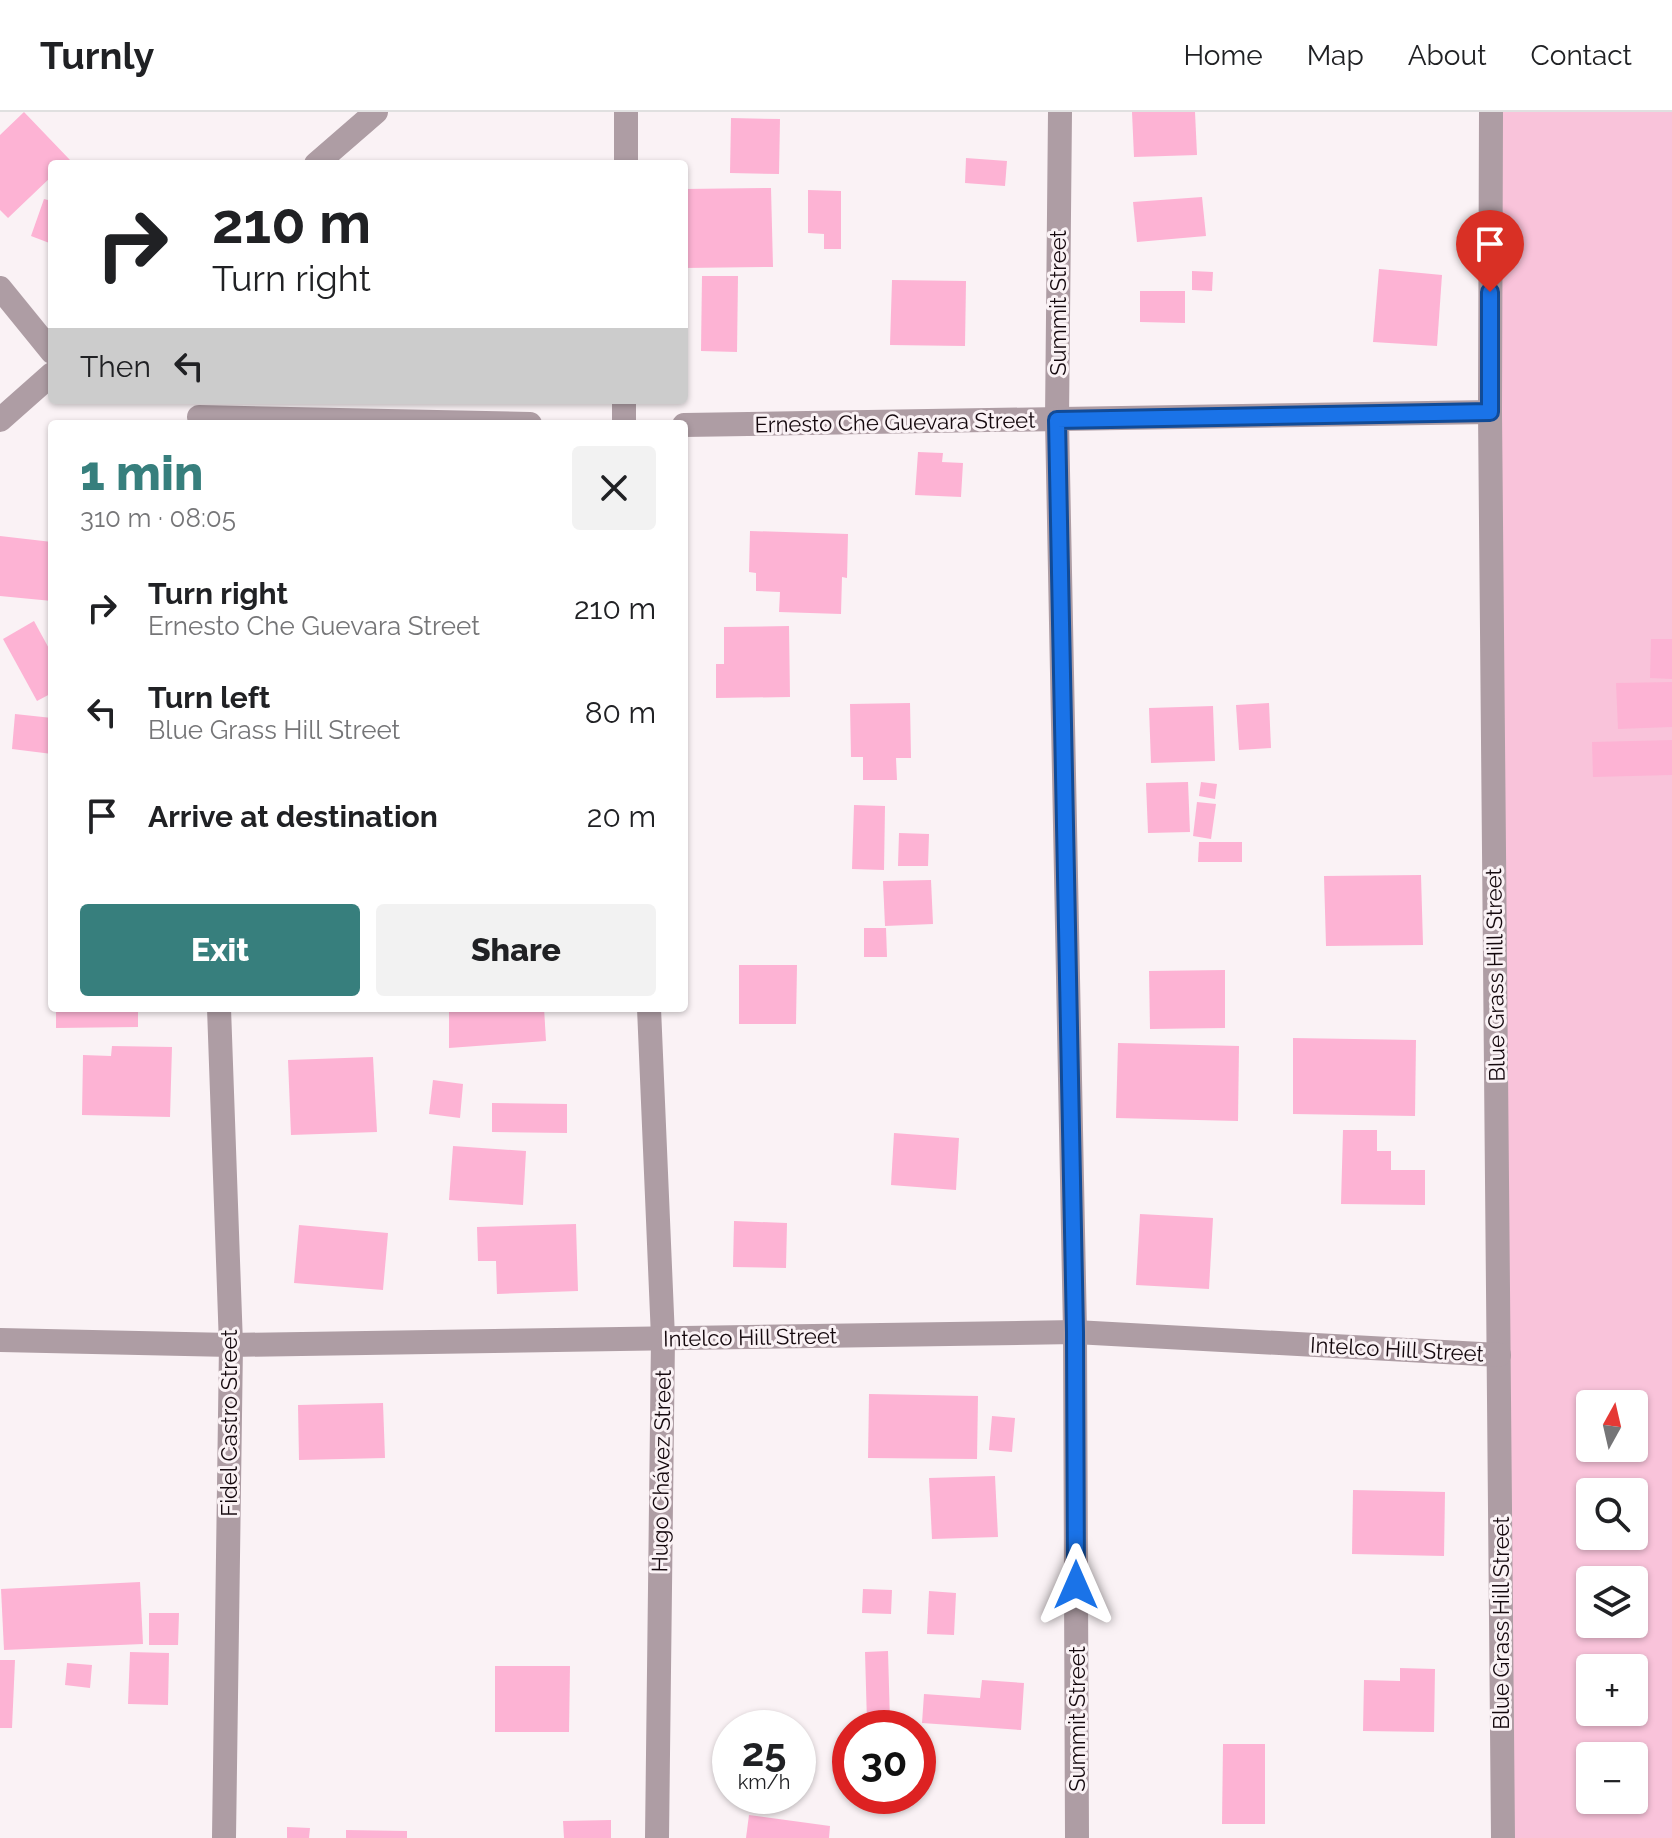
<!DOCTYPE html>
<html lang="en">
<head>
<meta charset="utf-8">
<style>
  body { margin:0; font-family:Raleway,sans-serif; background:#f2f2f2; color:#202124; height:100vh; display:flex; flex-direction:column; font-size:30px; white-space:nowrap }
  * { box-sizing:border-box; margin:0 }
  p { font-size:26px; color:#757577 }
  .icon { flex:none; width:44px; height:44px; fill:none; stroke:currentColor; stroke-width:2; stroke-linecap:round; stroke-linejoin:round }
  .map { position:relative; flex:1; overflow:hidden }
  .sheet { position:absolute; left:48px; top:308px; width:640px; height:592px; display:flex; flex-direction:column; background:#fff; border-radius:8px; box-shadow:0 2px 6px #0004 }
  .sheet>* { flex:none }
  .banner { position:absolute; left:48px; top:48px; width:640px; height:244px; border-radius:8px; box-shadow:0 2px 6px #0004; background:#fff; color:#202124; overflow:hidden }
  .needle { width:52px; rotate:8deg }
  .tools { position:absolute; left:1576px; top:1278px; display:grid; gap:16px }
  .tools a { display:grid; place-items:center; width:72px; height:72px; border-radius:8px; background:#fff; box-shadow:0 2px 6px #0004; font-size:40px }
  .speed { position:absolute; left:712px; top:1598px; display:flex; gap:16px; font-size:40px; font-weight:700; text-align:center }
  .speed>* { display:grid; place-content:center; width:104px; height:104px; border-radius:50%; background:#fff; box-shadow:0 2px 6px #0004; line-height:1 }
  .speed small { font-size:20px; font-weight:400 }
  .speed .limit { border:12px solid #d22; background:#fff; color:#111 }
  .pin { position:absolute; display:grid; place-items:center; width:68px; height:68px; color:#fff; margin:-82px -34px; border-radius:50% 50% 50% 0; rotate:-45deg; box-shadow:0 0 8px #0007 }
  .pin .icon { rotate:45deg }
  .me { position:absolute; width:88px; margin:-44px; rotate:0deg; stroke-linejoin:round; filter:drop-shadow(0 0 6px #0008) }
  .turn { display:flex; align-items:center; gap:28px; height:168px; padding:0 32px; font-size:36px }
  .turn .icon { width:104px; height:104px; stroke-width:2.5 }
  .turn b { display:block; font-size:56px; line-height:68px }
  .then { display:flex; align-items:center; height:76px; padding:0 32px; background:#0003; gap:16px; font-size:30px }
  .round { display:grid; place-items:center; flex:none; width:84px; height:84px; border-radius:8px; background:#f2f2f2 }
  .headline { display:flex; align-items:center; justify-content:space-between; height:136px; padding:0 32px }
  h1 { font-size:48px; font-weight:800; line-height:60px; color:#377f7d }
  .primary-button { display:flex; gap:16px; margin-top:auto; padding:16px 32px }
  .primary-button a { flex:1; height:92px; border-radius:8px; background:#377f7d; color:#fff; font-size:32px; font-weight:800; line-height:92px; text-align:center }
  .primary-button a+a { background:#f2f2f2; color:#202124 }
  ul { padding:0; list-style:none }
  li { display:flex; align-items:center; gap:24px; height:104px; padding:0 32px }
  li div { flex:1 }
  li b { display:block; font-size:30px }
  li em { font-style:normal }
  header { display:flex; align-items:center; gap:48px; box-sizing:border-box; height:112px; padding:0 40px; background:#fff; border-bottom:2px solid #e0e0e0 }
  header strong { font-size:38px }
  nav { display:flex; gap:44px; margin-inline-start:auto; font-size:28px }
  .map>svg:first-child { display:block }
  .green { fill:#f9c3da; fill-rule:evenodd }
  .building { fill:#fdb3d4 }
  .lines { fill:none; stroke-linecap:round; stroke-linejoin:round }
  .minor { stroke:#ae9da4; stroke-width:24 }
  .route-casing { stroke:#114b97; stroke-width:20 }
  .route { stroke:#1a73e8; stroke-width:14 }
  .labels { text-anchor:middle; stroke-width:6; stroke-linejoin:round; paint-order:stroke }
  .street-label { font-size:22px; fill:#14080d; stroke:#faf2f5 }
</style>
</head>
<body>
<header>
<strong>Turnly</strong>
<nav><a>Home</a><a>Map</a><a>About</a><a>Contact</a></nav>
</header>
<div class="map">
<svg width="1672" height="1726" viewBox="0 0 1672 1726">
  <rect width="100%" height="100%" fill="#faf2f5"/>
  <path class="green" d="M1501,0H1672V1726H1505ZM1590,1292H1634V1336H1590ZM1590,1380H1634V1424H1590ZM1590,1468H1634V1512H1590ZM1590,1556H1634V1600H1590ZM1590,1644H1634V1688H1590Z"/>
  <g class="building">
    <polygon points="24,0 70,48 65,52 52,52 52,64 8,106 0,98 0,23"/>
    <polygon points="1132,0 1195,0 1197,43 1134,45"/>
    <polygon points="731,6 780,7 779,62 730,61"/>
    <polygon points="966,46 1007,49 1005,74 965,71"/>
    <polygon points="771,76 773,155 684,156 684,77"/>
    <polygon points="808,78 841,79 841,137 824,137 824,122 808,121"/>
    <polygon points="1202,85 1206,124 1137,130 1133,90"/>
    <polygon points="44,87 52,89 52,132 31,124"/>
    <polygon points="1379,157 1442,163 1437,234 1373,230"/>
    <polygon points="1192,159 1213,160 1212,179 1192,178"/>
    <polygon points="702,164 738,164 737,240 701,239"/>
    <polygon points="892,168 966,169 965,234 890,233"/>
    <polygon points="1140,179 1185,179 1185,211 1140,210"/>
    <polygon points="918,340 943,341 942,350 963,351 961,385 915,383"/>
    <polygon points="750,419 848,422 847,466 842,465 841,502 779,500 780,480 756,479 756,461 749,460"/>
    <polygon points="0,424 52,430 52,489 0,484"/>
    <polygon points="34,509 52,542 52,581 37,589 3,527"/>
    <polygon points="789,514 790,585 716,586 716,552 724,552 724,515"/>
    <polygon points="1651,527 1672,527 1672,567 1650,566"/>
    <polygon points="1672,570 1672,615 1618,617 1616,571"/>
    <polygon points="910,591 911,646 896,646 897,668 863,668 863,645 851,645 850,592"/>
    <polygon points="1269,591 1271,636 1239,638 1236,593"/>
    <polygon points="1213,594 1215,649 1151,651 1149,596"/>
    <polygon points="15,602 52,606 52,642 12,637"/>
    <polygon points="1672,628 1672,663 1593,665 1592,630"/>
    <polygon points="1188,670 1190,720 1148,721 1146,671"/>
    <polygon points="1201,670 1217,672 1215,687 1199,684"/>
    <polygon points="1197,690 1216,692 1211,727 1193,724"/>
    <polygon points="854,693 885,694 884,758 852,757"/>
    <polygon points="899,721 929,722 928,754 898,754"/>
    <polygon points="1199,730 1242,730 1242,750 1198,750"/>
    <polygon points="1421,763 1423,833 1326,834 1324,764"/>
    <polygon points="931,768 933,812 885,814 883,769"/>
    <polygon points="864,816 886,816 887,845 864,845"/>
    <polygon points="739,853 797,853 796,912 739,912"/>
    <polygon points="1225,858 1225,916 1150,917 1149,859"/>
    <polygon points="56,896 138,896 138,915 56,916"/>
    <polygon points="449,896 544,896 546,929 449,936"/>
    <polygon points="1293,926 1416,928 1415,1004 1293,1002"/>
    <polygon points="1118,931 1239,934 1238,1009 1116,1006"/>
    <polygon points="112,934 172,935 170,1005 82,1003 83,943 111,944"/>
    <polygon points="373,945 377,1020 291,1023 288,948"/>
    <polygon points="433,968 463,972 460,1006 429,1002"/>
    <polygon points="492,991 567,992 567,1021 492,1020"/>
    <polygon points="1343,1018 1377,1018 1377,1039 1391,1039 1391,1058 1425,1058 1425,1093 1341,1092"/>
    <polygon points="894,1021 959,1026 956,1078 891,1073"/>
    <polygon points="453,1034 526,1039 523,1093 449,1088"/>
    <polygon points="1140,1102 1213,1106 1209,1177 1136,1173"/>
    <polygon points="734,1109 787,1111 786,1156 733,1155"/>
    <polygon points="576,1112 578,1179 497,1182 496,1149 478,1149 477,1115"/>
    <polygon points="299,1113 388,1121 383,1178 294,1171"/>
    <polygon points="869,1282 978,1284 977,1347 868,1346"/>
    <polygon points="383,1291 385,1346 299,1348 298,1293"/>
    <polygon points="992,1304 1015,1306 1012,1340 989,1338"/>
    <polygon points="995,1364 998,1425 932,1427 929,1366"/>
    <polygon points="1353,1378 1445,1380 1444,1444 1352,1442"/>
    <polygon points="140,1470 143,1532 4,1538 1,1477"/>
    <polygon points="863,1477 892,1478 891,1502 862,1501"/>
    <polygon points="929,1479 956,1481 954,1523 927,1522"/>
    <polygon points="149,1501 179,1501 178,1533 149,1533"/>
    <polygon points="888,1539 890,1610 867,1611 865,1540"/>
    <polygon points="130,1540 169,1541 168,1593 128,1592"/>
    <polygon points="0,1548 15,1548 12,1616 0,1616"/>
    <polygon points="67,1551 92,1553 90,1576 65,1573"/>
    <polygon points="495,1554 570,1554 569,1620 495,1620"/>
    <polygon points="1400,1556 1435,1557 1434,1620 1363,1619 1364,1568 1400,1569"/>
    <polygon points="982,1568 1024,1571 1021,1618 922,1611 924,1582 980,1586"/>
    <polygon points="1223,1632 1265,1632 1265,1712 1222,1712"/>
    <polygon points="749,1703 830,1714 829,1726 746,1726"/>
    <polygon points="611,1708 611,1726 564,1726 563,1709"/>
    <polygon points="287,1715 310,1716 309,1726 287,1726"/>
    <polygon points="346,1718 407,1719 407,1726 346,1726"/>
  </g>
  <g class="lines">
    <g class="minor">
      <polyline points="1060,0 1057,308 1075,1220 1077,1726"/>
      <polyline points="1491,0 1490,300 1503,1726"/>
      <polyline points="316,52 376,0"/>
      <polyline points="626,52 626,0"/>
      <polyline points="0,176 52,240"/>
      <polyline points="199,305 530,312"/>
      <polyline points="0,308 52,262"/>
      <polyline points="624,312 624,288"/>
      <polyline points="684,313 1490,300"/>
      <polyline points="219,896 231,1233 224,1726"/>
      <polyline points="649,896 663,1226 657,1726"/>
      <polyline points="0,1228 231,1233 1075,1220 1499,1243"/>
    </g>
  </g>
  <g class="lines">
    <g class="route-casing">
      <polyline id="route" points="1076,1473 1075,1220 1057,308 1490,300 1490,180"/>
    </g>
    <use href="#route" class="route"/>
  </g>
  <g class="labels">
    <g class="street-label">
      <text transform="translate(1058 191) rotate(-90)" y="8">Summit Street</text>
      <text transform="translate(895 310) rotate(-1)" y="8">Ernesto Che Guevara Street</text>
      <text transform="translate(1495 863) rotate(-91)" y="8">Blue Grass Hill Street</text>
      <text transform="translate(750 1225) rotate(-1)" y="8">Intelco Hill Street</text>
      <text transform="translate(1397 1237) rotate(3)" y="8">Intelco Hill Street</text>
      <text transform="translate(229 1311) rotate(-90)" y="8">Fidel Castro Street</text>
      <text transform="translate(661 1359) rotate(-89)" y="8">Hugo Chávez Street</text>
      <text transform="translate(1501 1511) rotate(-90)" y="8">Blue Grass Hill Street</text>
      <text transform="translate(1077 1607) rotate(-90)" y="8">Summit Street</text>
    </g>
  </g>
</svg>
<div class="tools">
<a><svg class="needle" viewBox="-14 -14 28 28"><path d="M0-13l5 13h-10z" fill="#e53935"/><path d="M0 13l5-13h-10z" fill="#757577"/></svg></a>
<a><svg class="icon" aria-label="search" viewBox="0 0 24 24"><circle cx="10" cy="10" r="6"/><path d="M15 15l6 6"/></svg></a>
<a><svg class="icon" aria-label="layers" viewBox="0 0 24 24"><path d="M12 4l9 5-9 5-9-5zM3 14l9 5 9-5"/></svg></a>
<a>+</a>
<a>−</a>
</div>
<div class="speed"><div>25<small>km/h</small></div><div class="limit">30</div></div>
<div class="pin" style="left:1490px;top:180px;background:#d93025"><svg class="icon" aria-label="arrive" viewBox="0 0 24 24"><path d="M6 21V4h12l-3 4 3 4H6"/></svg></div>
<svg class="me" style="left:1076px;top:1473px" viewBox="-20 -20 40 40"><path d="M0-17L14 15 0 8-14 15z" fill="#1a73e8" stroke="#fff" stroke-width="4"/></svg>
<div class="banner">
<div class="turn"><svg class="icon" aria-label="right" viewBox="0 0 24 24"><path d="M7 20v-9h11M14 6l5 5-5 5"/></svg><div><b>210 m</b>Turn right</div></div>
<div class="then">Then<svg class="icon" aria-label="left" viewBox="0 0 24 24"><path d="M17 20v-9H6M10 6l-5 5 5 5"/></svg></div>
</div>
<section class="sheet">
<div class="headline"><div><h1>1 min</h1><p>310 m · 08:05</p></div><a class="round"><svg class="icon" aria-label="close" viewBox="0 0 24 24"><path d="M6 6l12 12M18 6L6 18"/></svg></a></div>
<ul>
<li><svg class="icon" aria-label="right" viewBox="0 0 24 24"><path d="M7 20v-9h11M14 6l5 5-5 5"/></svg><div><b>Turn right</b><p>Ernesto Che Guevara Street</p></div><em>210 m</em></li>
<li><svg class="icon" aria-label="left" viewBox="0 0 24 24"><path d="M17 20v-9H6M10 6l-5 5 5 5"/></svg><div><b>Turn left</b><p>Blue Grass Hill Street</p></div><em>80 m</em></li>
<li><svg class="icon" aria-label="arrive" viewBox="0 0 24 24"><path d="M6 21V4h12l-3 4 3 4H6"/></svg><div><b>Arrive at destination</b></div><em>20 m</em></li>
</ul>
<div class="primary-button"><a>Exit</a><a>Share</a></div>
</section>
</div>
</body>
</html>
